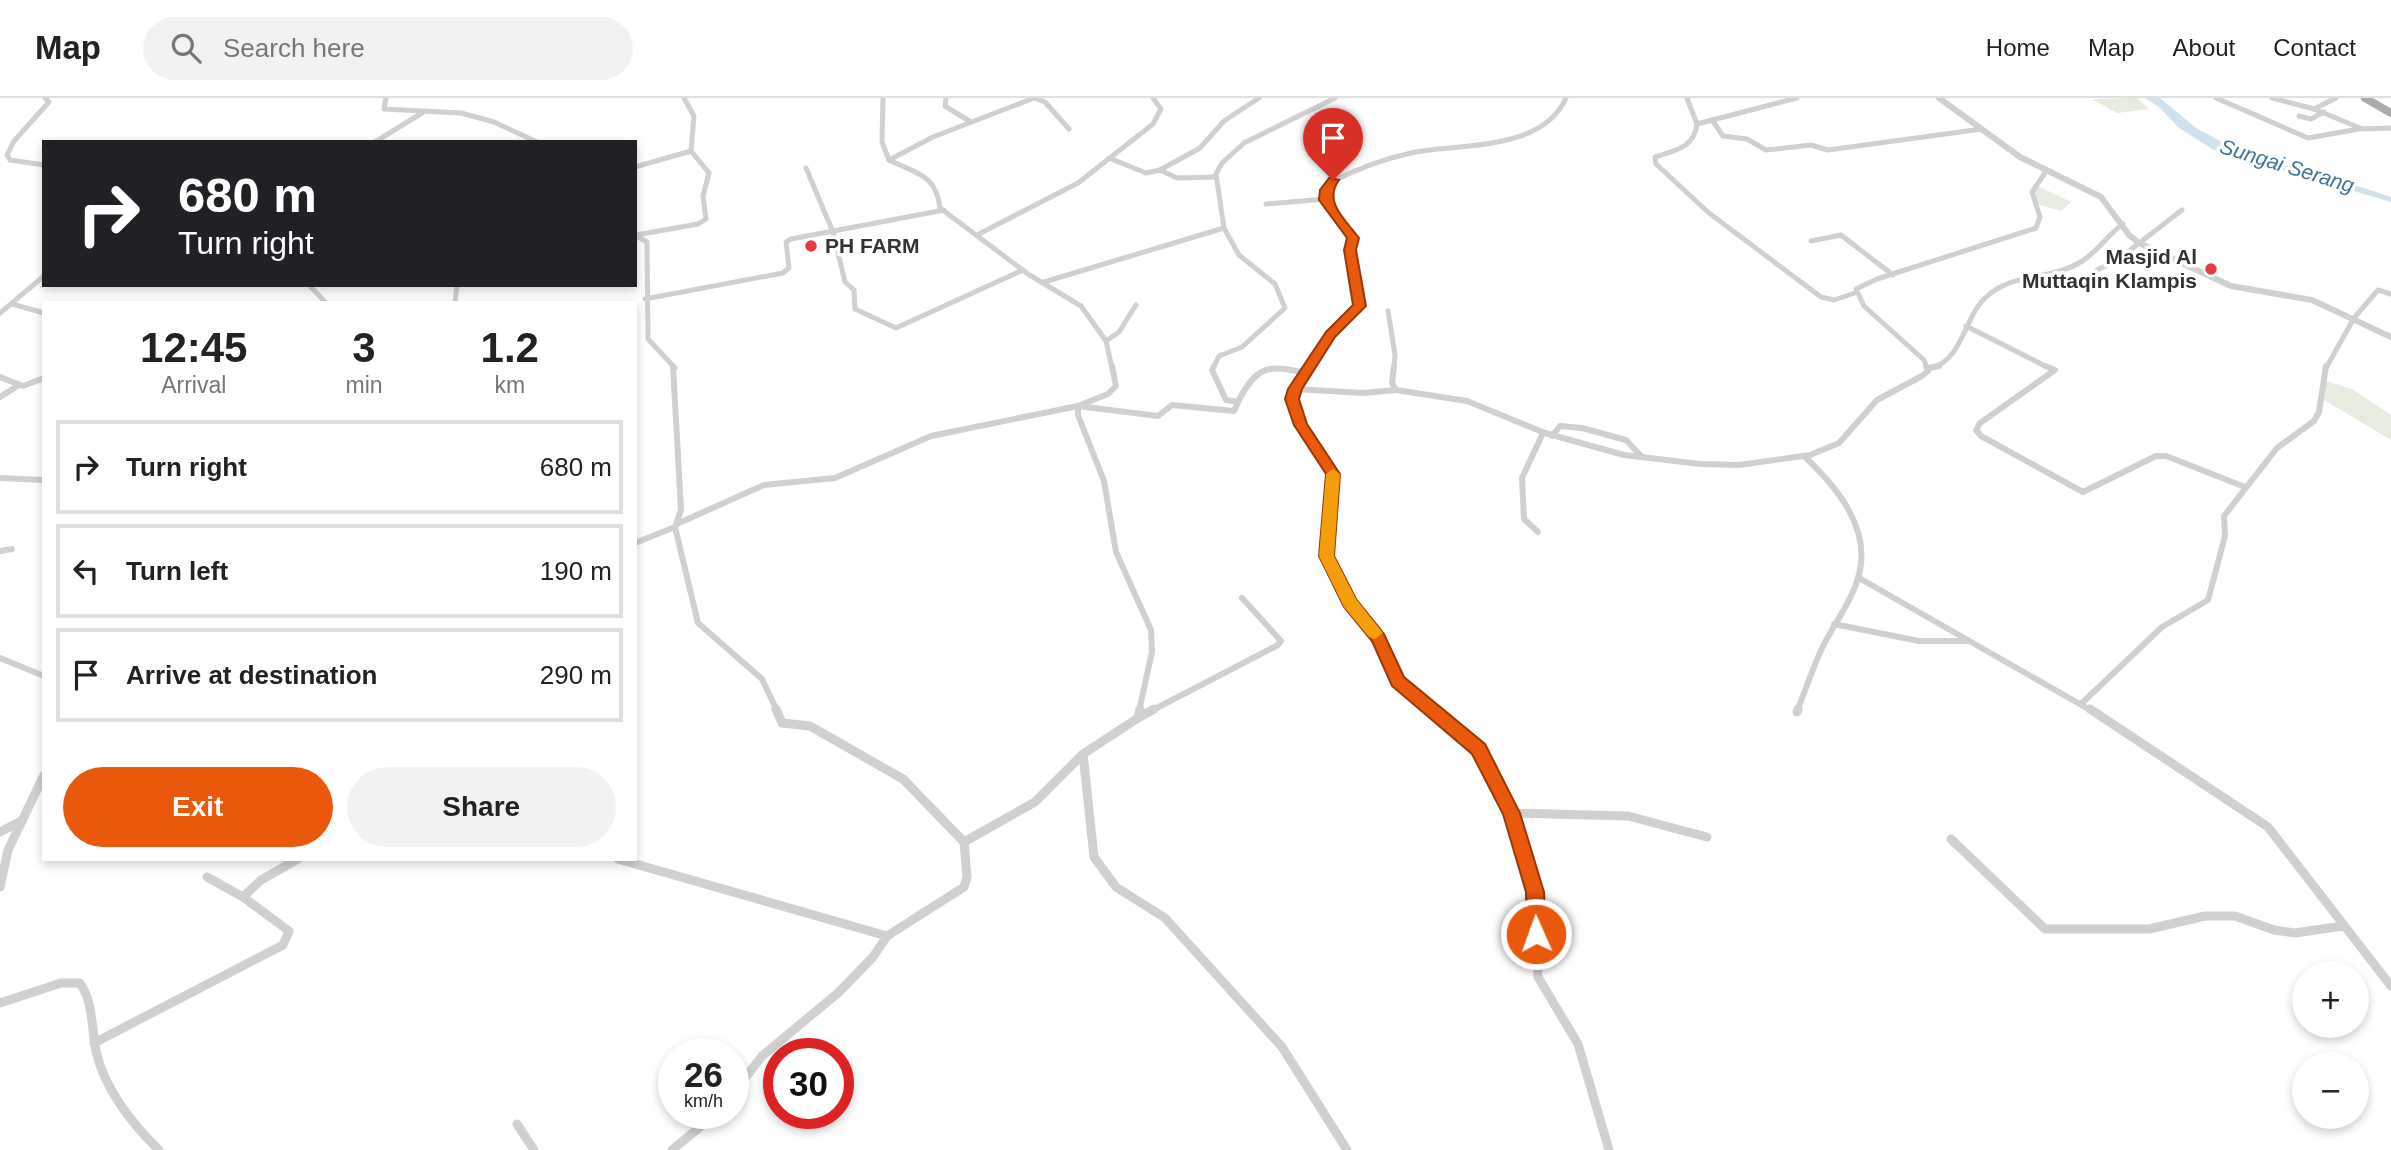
<!DOCTYPE html>
<html lang="en">
<head>
<meta charset="utf-8">
<style>
  body { margin:0; font-family:Arial,sans-serif; background:#f2f2f2; color:#222; height:100vh; display:flex; flex-direction:column; font-size:26px; white-space:nowrap }
  * { box-sizing:border-box; margin:0 }
  p { font-size:23px; color:#767676 }
  .icon { flex:none; width:38px; height:38px; fill:none; stroke:currentColor; stroke-width:2; stroke-linecap:round; stroke-linejoin:round }
  .map { position:relative; flex:1; overflow:hidden }
  .panel { position:absolute; left:42px; top:203px; width:595px; height:560px; display:flex; flex-direction:column; background:#fff; border-radius:0px; box-shadow:0 4px 10px #0003 }
  .panel>* { flex:none }
  .hud { position:absolute; left:42px; top:42px; width:595px; height:147px; border-radius:0px; box-shadow:0 4px 10px #0003; background:#202124; color:#fff; overflow:hidden }
  .tools { position:absolute; left:2292px; top:863px; display:grid; gap:14px }
  .tools a { display:grid; place-items:center; width:77px; height:77px; border-radius:50%; background:#fff; box-shadow:0 4px 10px #0003; font-size:35px }
  .speed { position:absolute; left:658px; top:940px; display:flex; gap:14px; font-size:35px; font-weight:700; text-align:center }
  .speed>* { display:grid; place-content:center; width:91px; height:91px; border-radius:50%; background:#fff; box-shadow:0 4px 10px #0003; line-height:1 }
  .speed small { font-size:18px; font-weight:400 }
  .speed .limit { border:10px solid #d22; background:#fff; color:#111 }
  .pin { position:absolute; display:grid; place-items:center; width:60px; height:60px; color:#fff; margin:-72px -30px; border-radius:50% 50% 50% 0; rotate:-45deg; box-shadow:0 0 7px #0007 }
  .pin .icon { rotate:45deg }
  .me { position:absolute; width:77px; margin:-38px; rotate:358deg; stroke-linejoin:round; filter:drop-shadow(0 0 5px #0008) }
  .turn { display:flex; align-items:center; gap:24px; height:147px; padding:0 21px; font-size:32px }
  .turn .icon { width:91px; height:91px; stroke-width:2.5 }
  .turn b { display:block; font-size:49px; line-height:60px }
  .eta { display:flex; justify-content:space-evenly; align-items:center; height:119px; text-align:center }
  .eta b { font-size:42px; font-weight:800; line-height:49px }
  .action { display:flex; gap:14px; margin-top:auto; padding:14px 21px }
  .action a { flex:1; height:80px; border-radius:42px; background:#ea580c; color:#fff; font-size:28px; font-weight:800; line-height:80px; text-align:center }
  .action a+a { background:#f2f2f2; color:#222 }
  ul { padding:0; list-style:none }
  li { display:flex; align-items:center; gap:21px; height:94px; margin:0 14px 10px; padding:0 7px; border:4px solid #e0e0e0; border-radius:0px }
  li div { flex:1 }
  li b { display:block; font-size:26px }
  li em { font-style:normal }
  header { display:flex; align-items:center; gap:42px; box-sizing:border-box; height:98px; padding:0 35px; background:#fff; border-bottom:2px solid #e0e0e0 }
  header strong { font-size:33px }
  nav { display:flex; gap:38px; margin-inline-start:auto; font-size:24px }
  .search { width:490px; height:63px; background:#f2f2f2; display:flex; align-items:center; gap:18px; box-sizing:border-box; padding:0 24px; border-radius:38px; color:#767676; font-size:26px }
  .map>svg:first-child { display:block }
  .green { fill:#e6ecdf }
  .water { fill:#cfe2ee }
  .lines { fill:none; stroke-linecap:round; stroke-linejoin:round }
  .river { fill:#cfe2ee; fill-rule:evenodd }
  .minor-far2 { stroke:#d0d0d0; stroke-width:5 }
  .minor-far1 { stroke:#d0d0d0; stroke-width:6 }
  .minor { stroke:#d0d0d0; stroke-width:9 }
  .tertiary { stroke:#d0d0d0; stroke-width:6 }
  .primary { stroke:#ababab; stroke-width:8 }
  .route { fill:#ea580c; stroke:#983908; stroke-width:2 }
  .slow { fill:#f59e0b }
  .poi-dot { fill:#e63946; stroke:#fff; stroke-width:2.5 }
  .labels { text-anchor:middle; stroke-width:7; stroke-linejoin:round; paint-order:stroke }
  .far-water-label { font-size:21px; font-style:italic; fill:#3f7597; stroke:#fff }
  .far-poi-label { font-size:21px; font-weight:bold; fill:#333; stroke:#fff; text-anchor:start }
</style>
</head>
<body>
<header>
<strong>Map</strong>
<div class="search"><svg class="icon" aria-label="search" viewBox="0 0 24 24"><circle cx="10" cy="10" r="6"/><path d="M15 15l6 6"/></svg>Search here</div>
<nav><a>Home</a><a>Map</a><a>About</a><a>Contact</a></nav>
</header>
<div class="map">
<svg width="2391" height="1052" viewBox="0 0 2391 1052">
  <rect width="100%" height="100%" fill="#fff"/>
  <g class="green">
    <polygon points="2137,0 2149,11 2117,15 2092,1"/>
    <polygon points="2038,88 2071,104 2061,113 2036,106 2033,94"/>
    <polygon points="2326,283 2352,291 2391,317 2391,342 2324,302"/>
  </g>
  <polygon class="water" points="2145,0 2158,0 2176,16 2177,24 2212,47 2367,91 2391,99 2391,104 2212,51 2178,29 2159,9"/>
  <g class="lines">
    <path class="river" d="M2151,0H2160L2196,30L2240,54C2221,64 2164,15 2151,0Z"/>
    <g class="minor-far2">
      <polyline points="386,0 384,11 461,15 494,24 537,44"/>
      <path d="M883,0L882,44L889,62C917,76 936,76 940,110L1028,176L1081,208L1106,243L1112,270"/>
      <polyline points="946,0 945,8 971,24"/>
      <polyline points="1035,0 1045,4 1069,31"/>
      <polyline points="1687,0 1697,26 1797,0"/>
      <polyline points="2216,0 2308,40 2359,31 2391,30"/>
      <polyline points="2272,0 2314,11 2360,30"/>
      <polyline points="2314,11 2336,0"/>
      <polyline points="2299,18 2311,21 2324,14"/>
      <polyline points="1712,22 1723,38 1747,41 1766,52 1811,47 1828,52 1982,31"/>
      <path d="M1697,26C1694,50 1676,52 1655,59L1656,66L1709,115L1821,199L1834,202L1855,195"/>
      <polyline points="375,44 422,15"/>
      <polyline points="1109,60 1146,75 1160,72 1200,50 1224,23 1259,0"/>
      <polyline points="889,62 933,39 1034,0"/>
      <polyline points="44,67 10,62 7,57 14,43 49,4 45,0"/>
      <polyline points="635,69 691,53"/>
      <polyline points="806,70 833,134 845,184 854,192 855,211 896,230 1023,172"/>
      <polyline points="1160,72 1177,80 1215,79"/>
      <polyline points="1266,106 1325,101"/>
      <polyline points="635,137 647,144 648,241 675,270"/>
      <polyline points="636,137 698,126 706,121 703,98 709,75 691,53 694,18 684,0"/>
      <polyline points="977,137 1078,85 1153,26 1161,11 1153,0"/>
      <polyline points="1811,143 1841,137 1893,177"/>
      <polyline points="2097,172 2116,163 2182,112"/>
      <polyline points="1044,184 1224,130"/>
      <polyline points="309,187 326,205"/>
      <polyline points="645,201 783,175 789,170 786,144 791,141 944,112"/>
      <polyline points="455,205 457,187"/>
      <polyline points="12,206 44,215"/>
      <polyline points="1388,213 1395,257 1394,270"/>
      <polyline points="0,215 44,178"/>
      <polyline points="1966,228 2049,270"/>
      <polyline points="1106,243 1119,234 1136,207"/>
      <polyline points="1213,270 1219,258 1242,249 1285,210 1275,186 1239,157 1224,130 1216,76 1222,65 1244,45 1335,0"/>
      <path d="M1309,270L1330,237L1360,208L1350,152L1353,140L1325,101L1330,85C1354,72 1384,61 1411,55C1459,45 1542,54 1566,0"/>
      <polyline points="1927,270 1924,262 1864,208 1856,191 1877,181 2036,130 2040,119 2032,94 2047,72"/>
      <path d="M1931,270C1962,263 1964,220 1985,200C2012,174 2048,183 2079,165C2096,156 2107,137 2123,126"/>
      <polyline points="2326,270 2354,220 2378,192 2391,196"/>
    </g>
    <g class="minor-far1">
      <polyline points="1112,268 1116,288 1108,296 1078,308 1078,317 1104,383 1116,454 1151,532 1152,554 1139,613"/>
      <path d="M1214,268L1212,272L1226,302L1238,304C1256,268 1268,266 1306,275"/>
      <polyline points="1310,268 1295,291 1292,301 1294,313 1333,376 1326,451 1330,470 1350,505 1378,540 1398,583 1434,613"/>
      <polyline points="1394,268 1392,285 1396,292 1467,303 1545,335 1624,357 1700,366 1739,367 1810,357 1839,345 1877,302 1922,278 1928,273 1926,268"/>
      <polyline points="2045,268 2055,272 1980,325 1976,332 1981,338 2083,394 2156,358 2166,358 2245,389"/>
      <polyline points="1929,270 1939,268"/>
      <polyline points="0,279 23,288 44,280"/>
      <polyline points="1295,291 1363,295 1396,292"/>
      <polyline points="0,299 19,287"/>
      <polyline points="1552,338 1560,328 1582,330 1626,342 1641,358"/>
      <polyline points="0,380 44,382"/>
      <polyline points="679,425 764,387 835,380 931,338 1078,308 1158,318 1172,307 1234,313 1238,304"/>
      <polyline points="675,429 698,525 762,581 777,613"/>
      <polyline points="1538,434 1524,421 1522,380 1543,335"/>
      <polyline points="635,445 675,429 681,412 673,268"/>
      <polyline points="0,453 12,451"/>
      <polyline points="1859,480 2092,613"/>
      <polyline points="1834,526 1919,543 1968,543"/>
      <polyline points="0,560 44,578"/>
      <polyline points="2081,606 2162,529 2208,502 2225,438 2224,418 2277,350 2314,323 2319,314 2326,268"/>
      <polyline points="1151,613 1278,547 1281,543 1242,500"/>
      <path d="M1797,613C1806,591 1813,569 1823,548C1835,525 1851,504 1858,480C1873,432 1837,389 1804,358"/>
    </g>
    <g class="minor">
      <polyline points="776,611 782,625 810,628 903,681 964,744"/>
      <polyline points="1432,611 1479,651 1511,715 1535,794 1538,879 1578,946 1609,1052"/>
      <polyline points="2090,611 2268,729 2391,888"/>
      <polyline points="1797,614 1798,611"/>
      <polyline points="1138,620 1154,611"/>
      <polyline points="1083,656 1094,759 1116,789 1165,820 1282,949 1347,1052"/>
      <polyline points="1511,715 1628,718 1707,739"/>
      <polyline points="0,734 19,724"/>
      <polyline points="1951,741 2045,831 2149,831 2205,818 2235,818 2274,832 2295,835 2343,828"/>
      <polyline points="618,761 887,838"/>
      <polyline points="0,789 8,752 44,677"/>
      <polyline points="243,799 261,782 298,761"/>
      <path d="M0,905L61,885H80C94,906 91,929 96,953C104,990 132,1026 159,1052"/>
      <polyline points="94,945 283,847 289,833 243,799 207,779"/>
      <polyline points="733,996 762,958 838,895 873,859 887,838 964,789 967,779 964,744 1035,704 1083,656 1138,620 1140,611"/>
      <polyline points="517,1026 534,1052"/>
      <polyline points="672,1052 717,1015"/>
    </g>
    <polyline class="tertiary" points="1939,0 2020,59 2101,99 2129,137 2139,145 2231,188 2312,202 2391,239"/>
    <polyline class="primary" points="2365,0 2391,15"/>
  </g>
  <path class="route" d="M1329,80L1339,82C1323,104 1345,121 1359,140L1356,152L1366,208L1335,239L1302,291L1299,301L1307,326L1340,376L1334,458L1356,501L1384,536L1404,579L1485,646L1520,715L1544,794L1546,836L1543,843L1536,845L1530,843L1527,836L1526,794L1503,716L1472,656L1392,588L1372,543L1344,509L1319,458L1326,376L1294,327L1285,301L1288,291L1326,234L1353,207L1344,152L1347,140L1319,102L1320,92Z"/>
  <polygon class="slow" points="1333,371 1340,376 1334,458 1356,501 1383,535 1375,541 1369,539 1344,509 1319,458 1326,376"/>
  <g class="poi-dot">
    <circle cx="811" cy="148" r="7"/>
    <circle cx="2211" cy="171" r="7"/>
  </g>
  <g class="labels">
    <g class="far-water-label">
      <text transform="translate(2287 68) rotate(17)" y="7">Sungai Serang</text>
    </g>
    <g class="far-poi-label">
      <text x="825" y="155">PH FARM</text>
      <text x="2197" y="166" text-anchor="end">Masjid Al<tspan x="2197" dy="24">Muttaqin Klampis</tspan></text>
    </g>
  </g>
</svg>
<div class="tools">
<a>+</a>
<a>−</a>
</div>
<div class="speed"><div>26<small>km/h</small></div><div class="limit">30</div></div>
<div class="pin" style="left:1333px;top:82px;background:#d93025"><svg class="icon" aria-label="arrive" viewBox="0 0 24 24"><path d="M6 21V4h12l-3 4 3 4H6"/></svg></div>
<svg class="me" style="left:1536px;top:836px" viewBox="-20 -20 40 40"><circle r="17" fill="#ea580c" stroke="#fff" stroke-width="3"/><path d="M0-11L8 9 0 5-8 9z" fill="#fff"/></svg>
<div class="hud">
<div class="turn"><svg class="icon" aria-label="right" viewBox="0 0 24 24"><path d="M7 20v-9h11M14 6l5 5-5 5"/></svg><div><b>680 m</b>Turn right</div></div>
</div>
<section class="panel">
<div class="eta">
<div><b>12:45</b><p>Arrival</p></div>
<div><b>3</b><p>min</p></div>
<div><b>1.2</b><p>km</p></div>
</div>
<ul>
<li><svg class="icon" aria-label="right" viewBox="0 0 24 24"><path d="M7 20v-9h11M14 6l5 5-5 5"/></svg><div><b>Turn right</b></div><em>680 m</em></li>
<li><svg class="icon" aria-label="left" viewBox="0 0 24 24"><path d="M17 20v-9H6M10 6l-5 5 5 5"/></svg><div><b>Turn left</b></div><em>190 m</em></li>
<li><svg class="icon" aria-label="arrive" viewBox="0 0 24 24"><path d="M6 21V4h12l-3 4 3 4H6"/></svg><div><b>Arrive at destination</b></div><em>290 m</em></li>
</ul>
<div class="action"><a>Exit</a><a>Share</a></div>
</section>
</div>
</body>
</html>
